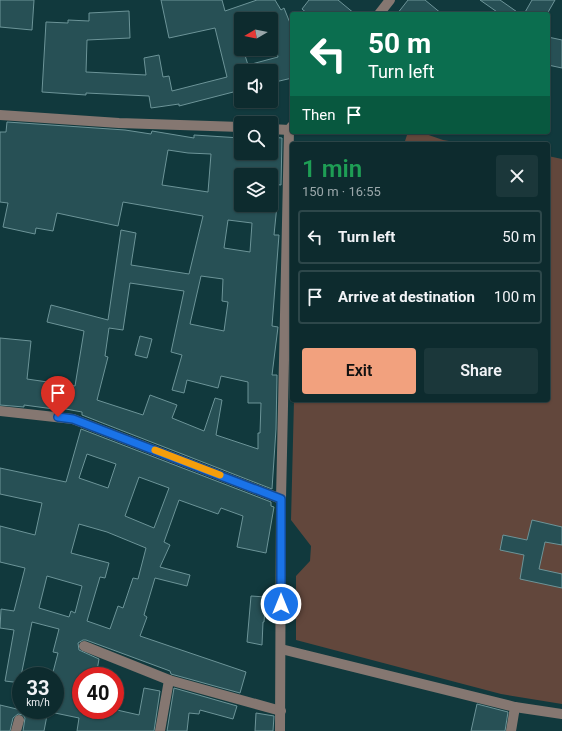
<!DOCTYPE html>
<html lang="en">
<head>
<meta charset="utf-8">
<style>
  body { margin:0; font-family:Roboto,sans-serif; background:#1b373a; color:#f1f3f6; height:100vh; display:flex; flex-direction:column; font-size:15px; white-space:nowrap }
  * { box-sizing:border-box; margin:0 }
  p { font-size:13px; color:#9aa7aa }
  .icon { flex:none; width:22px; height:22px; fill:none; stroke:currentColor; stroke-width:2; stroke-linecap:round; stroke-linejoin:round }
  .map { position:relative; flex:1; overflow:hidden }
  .sheet { position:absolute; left:290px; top:142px; width:260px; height:260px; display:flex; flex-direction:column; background:#0d2b2e; border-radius:4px; box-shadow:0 1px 3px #0004,0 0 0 1px #2d474a }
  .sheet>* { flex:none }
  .top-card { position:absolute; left:290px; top:12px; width:260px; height:122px; border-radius:4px; box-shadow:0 1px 3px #0004,0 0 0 1px #2d474a; background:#0b6e4f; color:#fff; overflow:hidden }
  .needle { width:26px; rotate:260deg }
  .fabs { position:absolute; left:234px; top:12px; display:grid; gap:8px }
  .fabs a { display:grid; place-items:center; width:44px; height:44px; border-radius:4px; background:#0d2b2e; box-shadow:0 1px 3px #0004,0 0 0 1px #2d474a; font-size:20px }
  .speed { position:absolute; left:12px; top:667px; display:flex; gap:8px; font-size:20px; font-weight:700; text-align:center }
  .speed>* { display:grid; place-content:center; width:52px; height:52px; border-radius:50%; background:#0d2b2e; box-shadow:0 1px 3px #0004,0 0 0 1px #2d474a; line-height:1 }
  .speed small { font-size:10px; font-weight:400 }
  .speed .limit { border:6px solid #d22; background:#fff; color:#111 }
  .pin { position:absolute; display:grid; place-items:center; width:34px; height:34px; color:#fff; margin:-41px -17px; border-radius:50% 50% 50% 0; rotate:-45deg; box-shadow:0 0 4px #0007 }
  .pin .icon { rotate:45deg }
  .me { position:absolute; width:44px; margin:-22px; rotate:0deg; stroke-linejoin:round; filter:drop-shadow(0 0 3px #0008) }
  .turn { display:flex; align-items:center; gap:14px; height:84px; padding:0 12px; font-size:18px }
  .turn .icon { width:52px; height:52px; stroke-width:2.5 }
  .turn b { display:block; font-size:28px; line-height:34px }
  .then { display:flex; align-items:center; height:38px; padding:0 12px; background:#0003; gap:8px; font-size:15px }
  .round { display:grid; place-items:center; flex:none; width:42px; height:42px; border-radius:4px; background:#1b373a }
  .head { display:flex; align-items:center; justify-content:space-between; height:68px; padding:0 12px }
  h1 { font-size:24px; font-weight:600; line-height:30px; color:#1e9e55 }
  .button { display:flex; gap:8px; margin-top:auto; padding:8px 12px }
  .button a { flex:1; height:46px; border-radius:4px; background:#f2a17e; color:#111; font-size:16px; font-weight:600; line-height:46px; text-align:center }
  .button a+a { background:#1b373a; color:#f1f3f6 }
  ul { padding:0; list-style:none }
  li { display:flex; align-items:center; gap:12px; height:54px; margin:0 8px 6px; padding:0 4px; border:2px solid #2d474a; border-radius:4px }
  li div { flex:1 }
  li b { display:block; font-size:15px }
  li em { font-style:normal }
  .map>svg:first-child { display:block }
  .green { fill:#62473c }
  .building { fill:#275055; stroke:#6c9498; fill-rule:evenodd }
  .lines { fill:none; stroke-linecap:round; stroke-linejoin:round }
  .minor { stroke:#857771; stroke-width:10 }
  .route-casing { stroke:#114b97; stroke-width:10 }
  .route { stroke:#1a73e8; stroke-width:7 }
  .slow { stroke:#f59e0b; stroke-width:7 }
</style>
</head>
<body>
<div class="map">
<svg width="562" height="731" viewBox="0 0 562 731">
  <rect width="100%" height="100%" fill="#11393d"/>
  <g class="green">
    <polygon points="408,132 420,132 443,140 467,144 404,144"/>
    <polygon points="548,156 562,159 562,704 501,694 296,640 296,576 310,561 311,546 291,520 294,400 548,400"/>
  </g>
  <g class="building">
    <polygon points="0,0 34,0 32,30 0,27"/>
    <path d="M161,0H222L225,11L257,0H275L281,10L284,8L292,28V78L271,83V71H241V90L179,106V104L151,108L149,96L86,93V95L42,92L46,22L68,23V20L89,21V13L129,11L130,38L87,40L86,72L146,75L144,58L159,55L163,77L169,76L172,91L227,77L215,28L169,38ZM267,15L268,19H271V31L278,57L248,65L243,49H241V42L237,26L241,25V19H261Z"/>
    <polygon points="309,0 338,0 355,14 308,14 302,9"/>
    <polygon points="408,0 425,0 442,14 397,14"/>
    <polygon points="480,0 500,0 520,14 500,14"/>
    <polygon points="532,0 555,0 547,14 524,14"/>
    <polygon points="548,37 562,40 562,68 548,65"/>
    <path d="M7,122L125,130L151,134L152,131L194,138V135L241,138V153H271V137L282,138L281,185L271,184V175H241V205H277L274,235H279L272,326L278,327L272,375H277L276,429L272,489L82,415V412L55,407L54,409L24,405V407L0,405V338L31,341L27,379L75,386L84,331L47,322L51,305L108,320L121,230L136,233L131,265L189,274L203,216L123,202L118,226L57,213L53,231L36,228L35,234L3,227L8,203L0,202V132H6ZM168,150L188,153L211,154L208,192L162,185ZM228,220L252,223L250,252L224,248ZM201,276L223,279L222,301L228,302L224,331L190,324ZM130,283L184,291L171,352L182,355L172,390L184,393L187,380L218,388L221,376L248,382V403H261L260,433H258V449L216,435L222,400L215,398L204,431L172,418L177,405L150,395L143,415L97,400L108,357L105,356L109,328L123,330Z"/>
    <polygon points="140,336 152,339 147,358 135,355"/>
    <path d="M81,429L271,502V506L274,507L266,553L237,547L243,516L221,508L218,514L179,500L164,542L170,545L160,567L190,575L187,586L155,578L144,615L147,617L140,636L246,672L240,693L171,674L170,671L86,640H83L78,643L79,650L99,659L96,676H81V710H117L139,715L144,688L160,691L154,731H77L79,718L55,713V676H52L58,653L53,652L59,629L32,622L21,676V683L5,681L14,630L0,628L1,609L14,611L25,568L0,562V526L35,535L42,503L0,494V468L66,482ZM87,454L116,464L108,488L79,478ZM139,477L169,488L154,528L125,516ZM79,524L107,532L146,548L138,579L133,578L123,608L118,606L110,629L87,621L100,577L105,578L109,563L71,553ZM47,576L82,586L75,613L71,611L69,617L39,608Z"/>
    <polygon points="532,520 562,527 562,545 545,542 539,569 562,574 562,588 520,579 524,555 500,550 503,535 527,540"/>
    <polygon points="251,596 266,597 264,622 263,622 262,645 247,642"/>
    <polygon points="174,688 237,706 233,719 200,710 199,714 189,713 187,731 167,731"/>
    <polygon points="477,704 508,712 505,731 471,731"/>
    <polygon points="0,705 21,710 48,710 44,731 23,731 25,718 23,715 18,714 13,718 10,731 0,731"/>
    <polygon points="256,713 274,716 273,731 255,731"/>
  </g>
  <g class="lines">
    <g class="minor">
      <polyline points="379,14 390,0"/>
      <polyline points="0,115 119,123 241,127"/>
      <polyline points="271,129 289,130"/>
      <polyline points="0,411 73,419 281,499"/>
      <polyline points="84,646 169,680"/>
      <polyline points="281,649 515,707"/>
      <polyline points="16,731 19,720"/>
      <polyline points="160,731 169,680 281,711"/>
      <polyline points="280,731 281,499 289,130 292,126"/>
      <polyline points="511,731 515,707 562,714"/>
    </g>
  </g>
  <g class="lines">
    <g class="route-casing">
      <polyline id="route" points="58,417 73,419 281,499 281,604"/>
    </g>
    <use href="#route" class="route"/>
    <polyline class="slow" points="155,450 220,475"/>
  </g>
</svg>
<div class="fabs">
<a><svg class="needle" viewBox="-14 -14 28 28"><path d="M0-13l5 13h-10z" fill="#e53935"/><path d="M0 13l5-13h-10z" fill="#9aa7aa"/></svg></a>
<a><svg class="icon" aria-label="sound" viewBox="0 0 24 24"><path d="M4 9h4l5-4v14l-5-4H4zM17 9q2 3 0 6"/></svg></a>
<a><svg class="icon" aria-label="search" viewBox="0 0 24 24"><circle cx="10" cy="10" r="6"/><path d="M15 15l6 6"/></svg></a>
<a><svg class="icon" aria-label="layers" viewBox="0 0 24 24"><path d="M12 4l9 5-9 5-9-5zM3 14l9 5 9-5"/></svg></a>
</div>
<div class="speed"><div>33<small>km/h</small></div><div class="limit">40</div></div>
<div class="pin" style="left:58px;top:417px;background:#d93025"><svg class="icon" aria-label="arrive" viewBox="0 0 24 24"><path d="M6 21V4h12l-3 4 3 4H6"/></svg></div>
<svg class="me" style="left:281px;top:604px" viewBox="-20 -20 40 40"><circle r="17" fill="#1a73e8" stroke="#fff" stroke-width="3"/><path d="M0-11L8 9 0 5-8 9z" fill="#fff"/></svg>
<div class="top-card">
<div class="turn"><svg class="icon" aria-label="left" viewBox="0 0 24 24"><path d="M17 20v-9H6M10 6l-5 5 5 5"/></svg><div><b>50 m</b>Turn left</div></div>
<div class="then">Then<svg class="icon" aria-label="arrive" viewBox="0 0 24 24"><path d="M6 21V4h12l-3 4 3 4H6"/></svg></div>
</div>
<section class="sheet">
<div class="head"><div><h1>1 min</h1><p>150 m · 16:55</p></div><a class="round"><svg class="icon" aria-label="close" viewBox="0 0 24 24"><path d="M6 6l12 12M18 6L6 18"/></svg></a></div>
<ul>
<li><svg class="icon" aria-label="left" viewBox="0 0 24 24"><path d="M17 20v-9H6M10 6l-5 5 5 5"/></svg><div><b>Turn left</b></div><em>50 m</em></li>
<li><svg class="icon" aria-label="arrive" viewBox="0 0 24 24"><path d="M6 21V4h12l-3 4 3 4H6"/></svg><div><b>Arrive at destination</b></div><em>100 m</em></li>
</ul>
<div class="button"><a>Exit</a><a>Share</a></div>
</section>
</div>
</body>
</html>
